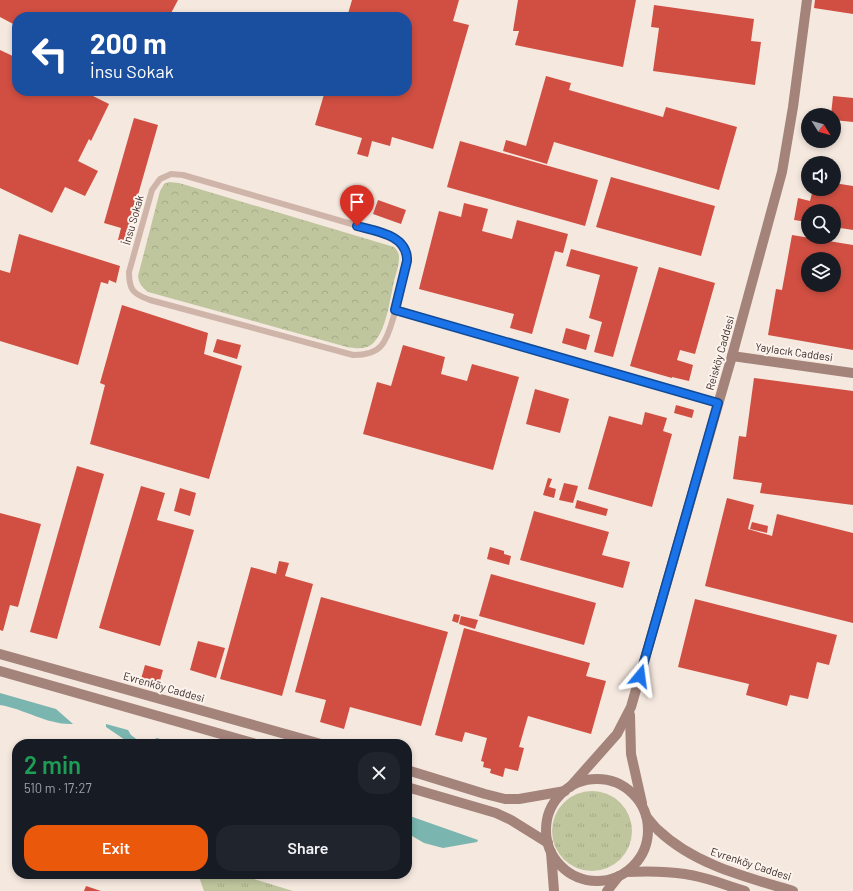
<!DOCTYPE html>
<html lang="en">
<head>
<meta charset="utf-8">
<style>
  body { margin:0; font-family:Barlow,sans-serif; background:#20242c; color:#f1f3f6; height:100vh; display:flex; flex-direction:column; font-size:15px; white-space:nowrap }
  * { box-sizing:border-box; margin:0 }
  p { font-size:13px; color:#9ea1a6 }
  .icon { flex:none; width:22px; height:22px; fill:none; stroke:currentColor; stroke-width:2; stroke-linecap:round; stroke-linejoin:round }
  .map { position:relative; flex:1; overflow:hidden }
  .side { position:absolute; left:12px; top:739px; width:400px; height:140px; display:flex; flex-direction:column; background:#171b24; border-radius:16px; box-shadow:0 2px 6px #0003 }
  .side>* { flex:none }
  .hud { position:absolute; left:12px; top:12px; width:400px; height:84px; border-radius:16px; box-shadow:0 2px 6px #0003; background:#1a4fa0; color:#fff; overflow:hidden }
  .needle { width:26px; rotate:127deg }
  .tools { position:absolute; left:801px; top:108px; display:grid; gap:8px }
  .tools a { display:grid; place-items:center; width:40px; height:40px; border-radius:50%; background:#171b24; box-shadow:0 2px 6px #0003; font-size:20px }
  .pin { position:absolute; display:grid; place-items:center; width:34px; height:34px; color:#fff; margin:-41px -17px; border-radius:50% 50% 50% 0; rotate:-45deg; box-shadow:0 0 4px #0007 }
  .pin .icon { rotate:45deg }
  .me { position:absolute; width:44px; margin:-22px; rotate:16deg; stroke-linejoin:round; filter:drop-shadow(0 0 3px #0008) }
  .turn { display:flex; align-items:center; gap:14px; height:84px; padding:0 12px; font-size:18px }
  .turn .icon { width:52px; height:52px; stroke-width:2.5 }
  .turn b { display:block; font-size:28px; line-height:34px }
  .round { display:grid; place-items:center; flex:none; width:42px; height:42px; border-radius:16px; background:#20242c }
  .summary { display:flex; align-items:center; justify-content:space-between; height:68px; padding:0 12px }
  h1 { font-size:24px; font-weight:600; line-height:30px; color:#1e9e55 }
  .button { display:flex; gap:8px; margin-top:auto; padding:8px 12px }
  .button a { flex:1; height:46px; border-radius:16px; background:#ea580c; color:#fff; font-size:16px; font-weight:600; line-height:46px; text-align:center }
  .button a+a { background:#20242c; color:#f1f3f6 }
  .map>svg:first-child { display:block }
  .grass { fill:url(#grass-tufts) }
  .forest { fill:url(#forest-crowns) }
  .water { fill:#7bb5af }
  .building { fill:#d04f42; fill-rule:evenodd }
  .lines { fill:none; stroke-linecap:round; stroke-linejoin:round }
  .lane { stroke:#cfb5a9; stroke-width:6 }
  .secondary { stroke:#a3837a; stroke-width:10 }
  .route-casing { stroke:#114b97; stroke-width:10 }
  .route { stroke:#1a73e8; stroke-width:7 }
  .labels { text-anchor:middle; stroke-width:4; stroke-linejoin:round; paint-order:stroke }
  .street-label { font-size:11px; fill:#3c2d2a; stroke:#fcf3ed }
</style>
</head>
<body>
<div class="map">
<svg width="853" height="891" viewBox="0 0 853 891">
  <defs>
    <pattern id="grass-tufts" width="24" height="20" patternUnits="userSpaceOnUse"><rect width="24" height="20" fill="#bfc69d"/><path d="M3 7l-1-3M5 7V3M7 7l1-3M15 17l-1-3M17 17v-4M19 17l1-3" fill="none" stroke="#a5aa87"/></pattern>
    <pattern id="forest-crowns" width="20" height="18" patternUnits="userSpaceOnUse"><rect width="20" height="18" fill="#bfc69d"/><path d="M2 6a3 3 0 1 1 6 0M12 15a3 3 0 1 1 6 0" fill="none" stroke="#a5aa87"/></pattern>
  </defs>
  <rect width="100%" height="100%" fill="#f5e8df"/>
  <g class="grass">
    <circle cx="592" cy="831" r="40"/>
    <polygon points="198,874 238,874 293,891 204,891"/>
  </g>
  <path class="forest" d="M169,182L179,183L394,247C397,250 399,253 399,257C399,265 396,274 394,281C390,299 386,334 371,345C364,350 354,348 347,347L148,292C142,287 139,284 138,276L160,191L164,184Z"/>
  <g class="water">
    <path d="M0,693L56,709L73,724C47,725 25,709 0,705Z"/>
    <polygon points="106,724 128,730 131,735 139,741 148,742 157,738 176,744 131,744 106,727"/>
    <polygon points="407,815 478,840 477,842 443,848 424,843 407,833"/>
  </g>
  <g class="building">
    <polygon points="0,0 178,0 169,17 17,17 17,26 0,17"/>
    <polygon points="352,0 459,0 453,21 469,25 433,149 392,137 390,146 372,141 368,157 357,154 362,138 315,125 325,91 407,91 407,17 347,17"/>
    <polygon points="518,0 636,0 623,67 515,45 519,31 513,31"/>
    <polygon points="815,0 853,0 853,14 814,8"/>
    <polygon points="654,5 754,19 751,41 761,42 755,85 653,71 659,28 651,27"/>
    <polygon points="0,50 17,58 17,91 83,91 109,104 91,141 89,139 78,161 98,171 85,196 65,187 52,213 0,188"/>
    <polygon points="546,76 571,83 569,90 663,117 666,107 737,127 719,190 554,142 547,164 503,151 506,140 526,146"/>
    <polygon points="833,96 853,98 853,122 834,120 834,115 831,115"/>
    <polygon points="134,118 158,125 128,230 127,229 124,241 118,240 121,228 104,223"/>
    <polygon points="460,141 598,180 585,226 447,187"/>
    <polygon points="611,177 715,206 701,256 596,227"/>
    <polygon points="834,183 853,186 853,230 834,227 834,211 808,211 808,222 794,220 798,198 810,201 813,189 834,189"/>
    <polygon points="378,200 406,210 401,224 373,214"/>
    <polygon points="464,203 488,209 482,231 512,239 517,220 568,234 563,253 555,251 532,334 510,328 514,314 419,289 439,211 461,217"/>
    <polygon points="19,234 120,266 116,283 109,280 108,284 101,282 78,365 0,341 0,270 10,273"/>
    <path d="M792,235L853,245V350L768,335L776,289L782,290ZM808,259H834V285H808Z"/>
    <polygon points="571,249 638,267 613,357 594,352 602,322 589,318 600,275 566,266"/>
    <polygon points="659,267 715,283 695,354 680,350 677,360 693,365 689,381 672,377 672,378 630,366"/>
    <polygon points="122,305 208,333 204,354 242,366 209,479 90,444 105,385 100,383"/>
    <polygon points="566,328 590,335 586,350 562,343"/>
    <polygon points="217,339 241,345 237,359 213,352"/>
    <polygon points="403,345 445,357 441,374 467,381 472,364 519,377 493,470 363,434 377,382 391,386"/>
    <polygon points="754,378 853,391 853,505 760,493 762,483 733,479 739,436 746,437"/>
    <polygon points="535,389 569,399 560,433 526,424"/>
    <polygon points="676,405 694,410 692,418 674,413"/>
    <polygon points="645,412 667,418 663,431 672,434 652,507 588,489 609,416 642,425"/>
    <polygon points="77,466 104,474 57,639 30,632"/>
    <polygon points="548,478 552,479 549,487 556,489 554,498 543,495"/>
    <polygon points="564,483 578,486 573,503 559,500"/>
    <polygon points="141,486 165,493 157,520 194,530 160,646 99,628"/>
    <polygon points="180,488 196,493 190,516 174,511"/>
    <polygon points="727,498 754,505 748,529 772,536 777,514 853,533 853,623 705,586"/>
    <polygon points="577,500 608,509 606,516 575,508"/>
    <polygon points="534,511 609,532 602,555 630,562 623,588 520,560"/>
    <polygon points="0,513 41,524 18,607 10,605 3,631 0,630"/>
    <polygon points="752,522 768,526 767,533 750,529"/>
    <polygon points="490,547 504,551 504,554 511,556 509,565 487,559"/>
    <polygon points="279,561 289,563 285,576 313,584 282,696 220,679 251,567 276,574"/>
    <polygon points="491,574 596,603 584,645 479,616"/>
    <polygon points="321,597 448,632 421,726 350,707 344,729 320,722 326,700 295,692"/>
    <polygon points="695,599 837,635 829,665 817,662 808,699 790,695 787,706 746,695 749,684 678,667"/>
    <polygon points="454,614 460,615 458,623 452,621"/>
    <polygon points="461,616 478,620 475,629 459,624"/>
    <polygon points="464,628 590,663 586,676 606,681 591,734 528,716 519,747 524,748 518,771 505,768 503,777 490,773 491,769 483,767 484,762 481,761 487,738 465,732 462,742 435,735"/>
    <polygon points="198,641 225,648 216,678 190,670"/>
    <polygon points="145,665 163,670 159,684 141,679"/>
    <polygon points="86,886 101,891 84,891"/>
  </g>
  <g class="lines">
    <g class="lane">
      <path d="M171,174L183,175L386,234C398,239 408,246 407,261C402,280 393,333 381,346C374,354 363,355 353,355L150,300C133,294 129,290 129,272L152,190L160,179Z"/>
      <polyline points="395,310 718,403"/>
    </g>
    <g class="secondary">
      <polyline points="732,356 853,373"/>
      <polyline points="0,654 321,744"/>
      <polyline points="0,671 256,744"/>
      <polyline points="630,715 631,754 642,803"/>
      <polyline points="407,770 485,794 505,799 519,799 565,791"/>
      <circle cx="597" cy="830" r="51"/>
      <polyline points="407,787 496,813 511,820 548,843"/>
      <polyline points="570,787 617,734 631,707 732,356 782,172 793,107 807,0"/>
      <path d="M646,816C650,821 654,826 658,830C695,865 746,877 793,891"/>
      <polyline points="551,852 554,891"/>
      <path d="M626,872C646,871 666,871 685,874C706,877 725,885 745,891"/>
      <polyline points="607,891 619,876"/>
    </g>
  </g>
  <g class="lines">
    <g class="route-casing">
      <path id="route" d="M357,226C376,231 408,235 407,261L395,310L718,403L640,676"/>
    </g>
    <use href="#route" class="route"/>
  </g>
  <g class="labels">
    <g class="street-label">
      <text transform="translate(133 220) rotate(-74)" y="4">İnsu Sokak</text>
      <text transform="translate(794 352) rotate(8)" y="4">Yaylacık Caddesi</text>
      <text transform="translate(720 353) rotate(-74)" y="4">Reisköy Caddesi</text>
      <text transform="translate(164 687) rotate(16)" y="4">Evrenköy Caddesi</text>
      <text transform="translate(751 864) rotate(18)" y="4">Evrenköy Caddesi</text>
    </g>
  </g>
</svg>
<div class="tools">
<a><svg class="needle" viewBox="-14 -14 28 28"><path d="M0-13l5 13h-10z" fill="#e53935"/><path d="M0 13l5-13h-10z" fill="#9ea1a6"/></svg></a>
<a><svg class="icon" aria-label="sound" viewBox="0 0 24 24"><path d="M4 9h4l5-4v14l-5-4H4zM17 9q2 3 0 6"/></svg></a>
<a><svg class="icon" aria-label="search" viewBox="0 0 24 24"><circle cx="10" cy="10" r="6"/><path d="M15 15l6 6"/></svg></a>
<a><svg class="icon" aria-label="layers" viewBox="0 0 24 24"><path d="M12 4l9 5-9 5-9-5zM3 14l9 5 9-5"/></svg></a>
</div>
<div class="pin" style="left:357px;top:226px;background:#d93025"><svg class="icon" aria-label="arrive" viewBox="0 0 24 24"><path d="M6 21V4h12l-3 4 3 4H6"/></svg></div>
<svg class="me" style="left:640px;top:676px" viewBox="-20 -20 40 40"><path d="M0-17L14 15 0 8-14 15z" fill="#1a73e8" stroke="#fff" stroke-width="4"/></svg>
<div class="hud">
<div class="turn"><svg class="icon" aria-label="left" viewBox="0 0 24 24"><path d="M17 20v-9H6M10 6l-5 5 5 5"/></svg><div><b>200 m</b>İnsu Sokak</div></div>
</div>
<section class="side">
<div class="summary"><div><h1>2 min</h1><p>510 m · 17:27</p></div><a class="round"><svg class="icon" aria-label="close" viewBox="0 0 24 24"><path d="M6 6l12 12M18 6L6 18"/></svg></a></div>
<div class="button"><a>Exit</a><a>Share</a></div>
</section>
</div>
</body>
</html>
